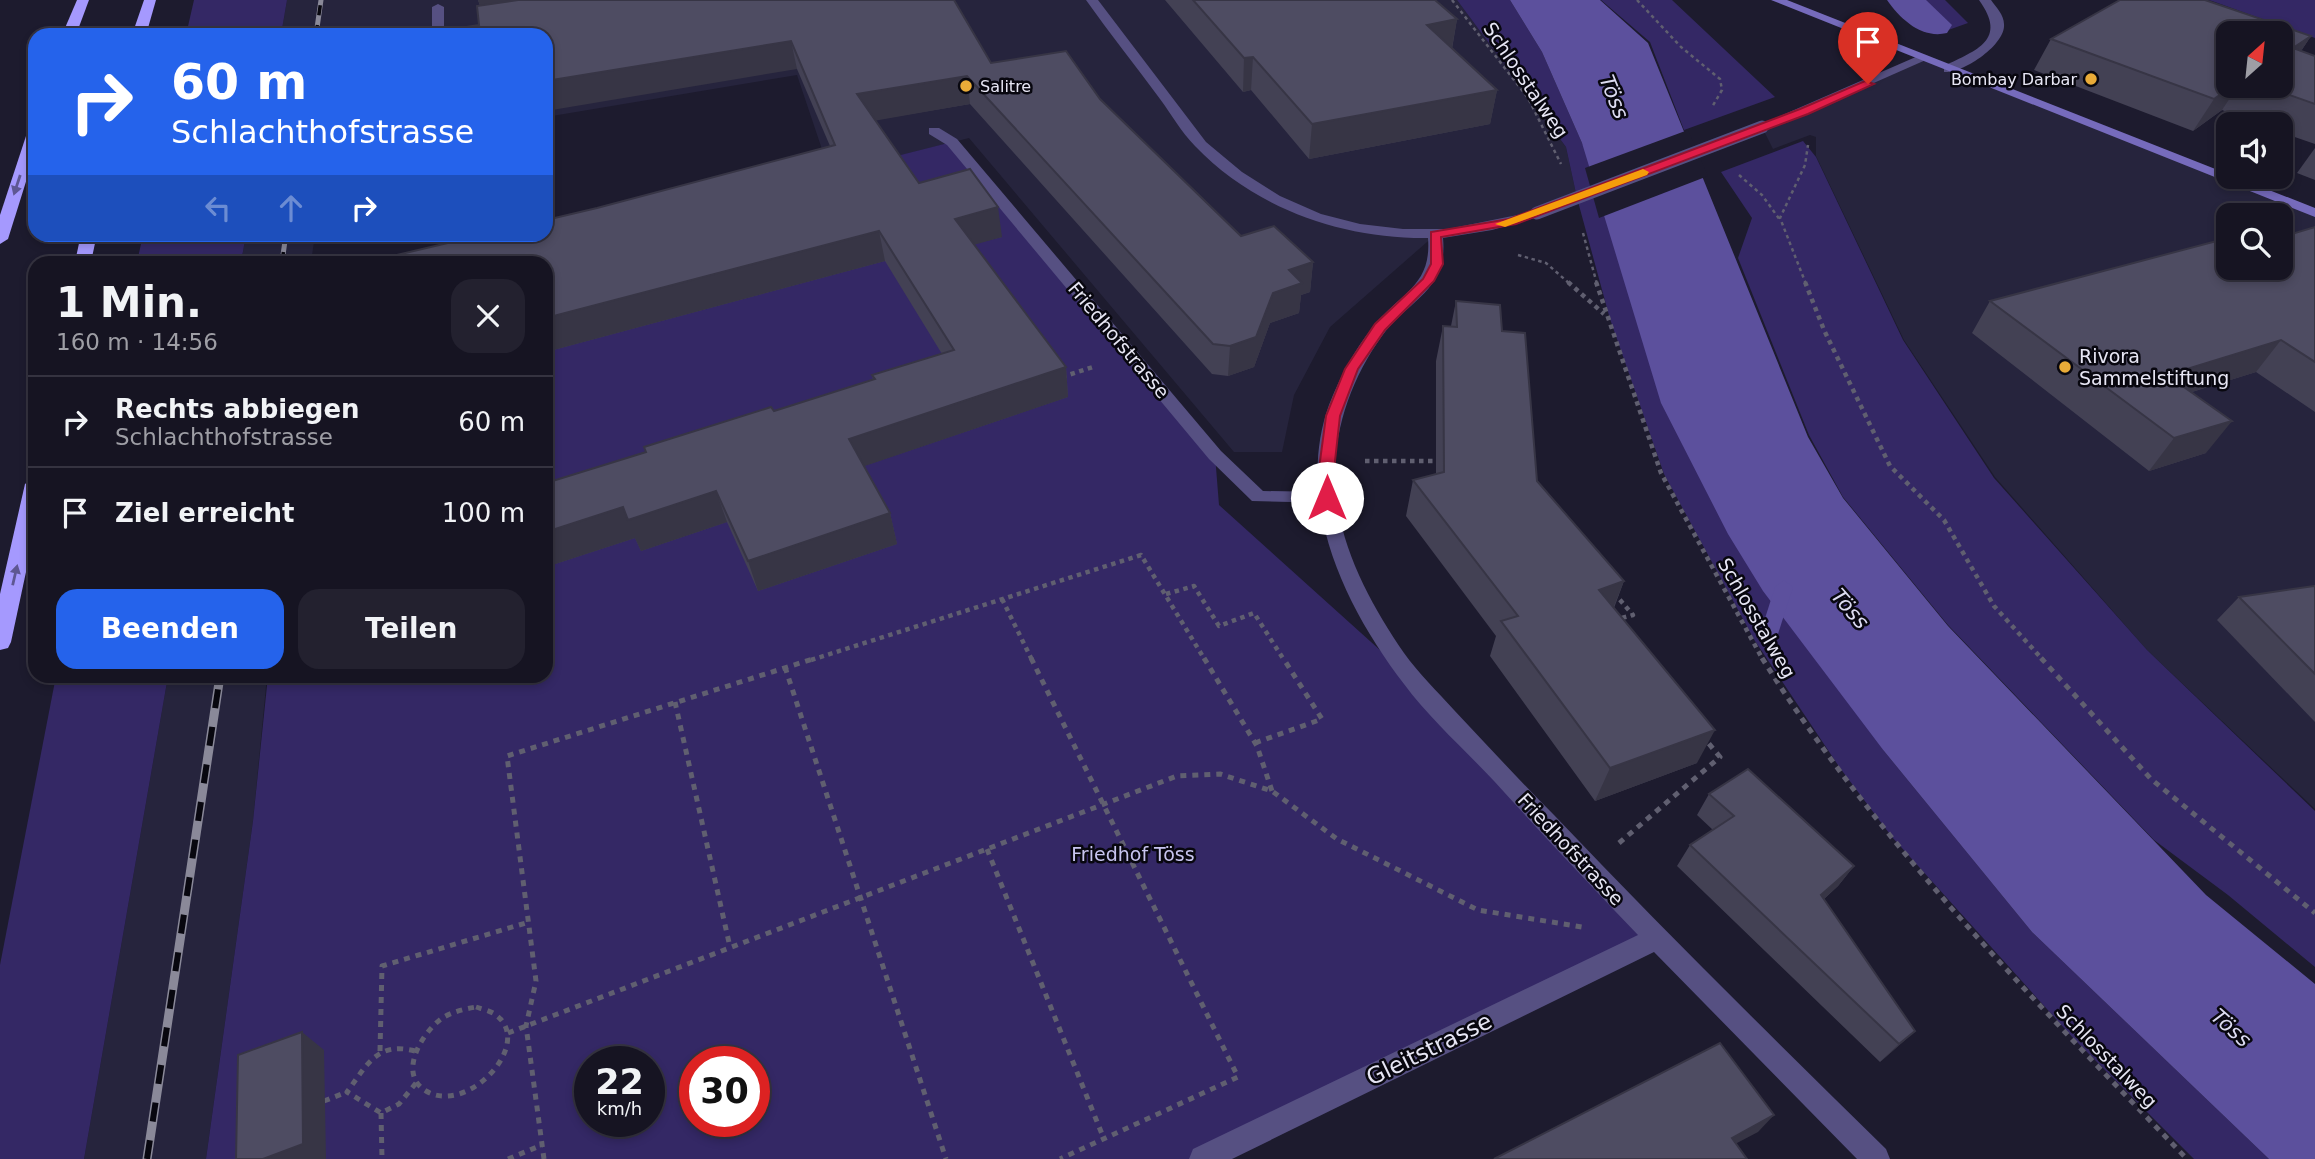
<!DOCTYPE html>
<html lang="de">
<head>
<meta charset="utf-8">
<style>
  body { margin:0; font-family:"DejaVu Sans",sans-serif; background:#23212f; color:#f1f3f6; height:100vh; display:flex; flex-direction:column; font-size:26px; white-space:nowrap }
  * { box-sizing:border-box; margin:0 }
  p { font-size:23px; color:#9e9ea5 }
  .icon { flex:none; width:38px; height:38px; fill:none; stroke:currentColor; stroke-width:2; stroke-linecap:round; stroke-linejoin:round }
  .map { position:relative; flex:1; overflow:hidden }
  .drawer { position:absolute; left:28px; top:256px; width:525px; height:427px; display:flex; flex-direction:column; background:#161422; border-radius:21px; box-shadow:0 4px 10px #0003,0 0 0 2px #353340 }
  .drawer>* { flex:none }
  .hud { position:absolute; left:28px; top:28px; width:525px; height:214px; border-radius:21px; box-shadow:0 4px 10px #0003,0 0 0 2px #353340; background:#2563eb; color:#fff; overflow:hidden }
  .needle { width:46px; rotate:27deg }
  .controls { position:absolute; left:2216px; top:21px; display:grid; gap:14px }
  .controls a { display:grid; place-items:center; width:77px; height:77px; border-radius:14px; background:#161422; box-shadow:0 4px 10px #0003,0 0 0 2px #353340; font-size:35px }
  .speed { position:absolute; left:574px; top:1046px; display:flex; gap:14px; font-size:35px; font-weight:700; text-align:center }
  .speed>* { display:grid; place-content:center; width:91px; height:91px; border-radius:50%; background:#161422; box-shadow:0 4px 10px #0003,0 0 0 2px #353340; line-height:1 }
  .speed small { font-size:18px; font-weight:400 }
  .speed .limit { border:10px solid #d22; background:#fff; color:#111 }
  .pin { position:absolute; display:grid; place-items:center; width:60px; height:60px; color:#fff; margin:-72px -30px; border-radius:50% 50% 50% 0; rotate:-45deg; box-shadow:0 0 7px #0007 }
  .pin .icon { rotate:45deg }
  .me { position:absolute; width:77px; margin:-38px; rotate:0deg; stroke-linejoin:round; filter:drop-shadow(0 0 5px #0008) }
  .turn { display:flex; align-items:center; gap:24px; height:147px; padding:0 28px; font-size:32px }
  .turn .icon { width:91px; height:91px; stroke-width:2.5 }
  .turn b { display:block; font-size:49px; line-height:60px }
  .lanes { display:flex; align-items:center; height:66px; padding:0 28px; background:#0003; justify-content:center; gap:35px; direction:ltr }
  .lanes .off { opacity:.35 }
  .round { display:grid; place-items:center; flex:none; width:74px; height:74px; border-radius:21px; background:#23212f }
  .headline { display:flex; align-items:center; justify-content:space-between; height:119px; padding:0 28px }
  h1 { font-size:42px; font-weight:700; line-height:52px }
  .cta { display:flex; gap:14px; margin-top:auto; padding:14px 28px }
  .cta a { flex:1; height:80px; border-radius:21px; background:#2563eb; color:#fff; font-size:28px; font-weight:700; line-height:80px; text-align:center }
  .cta a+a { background:#23212f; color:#f1f3f6 }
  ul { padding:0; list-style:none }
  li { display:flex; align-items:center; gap:21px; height:91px; padding:0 28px; border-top:2px solid #353340 }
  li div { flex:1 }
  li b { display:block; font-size:26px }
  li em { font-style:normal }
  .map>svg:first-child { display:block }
  .built { fill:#26243d; fill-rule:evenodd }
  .green { fill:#342865; fill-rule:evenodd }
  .water { fill:#5c509d }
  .pier { fill:#1d1b2e }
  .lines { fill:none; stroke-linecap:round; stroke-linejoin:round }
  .stream { fill:#5c509d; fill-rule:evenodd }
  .canal { fill:#5c509d; fill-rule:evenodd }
  .path-far2 { stroke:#605f70; stroke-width:2.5; stroke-dasharray:3.5 3.5; stroke-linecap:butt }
  .path-far1 { stroke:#605f70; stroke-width:4.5; stroke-dasharray:4.5 4.5; stroke-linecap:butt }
  .path { stroke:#605f70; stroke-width:5; stroke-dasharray:6 6; stroke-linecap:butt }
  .service { fill:#565082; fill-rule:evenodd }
  .minor { fill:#565082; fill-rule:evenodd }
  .secondary { fill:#766bbc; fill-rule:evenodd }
  .motorway { fill:#a599fe; fill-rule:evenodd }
  .rail-far1-casing { stroke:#8a8999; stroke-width:5 }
  .rail-casing { stroke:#8a8999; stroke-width:9 }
  .rail-far1 { stroke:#08070f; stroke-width:3.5; stroke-dasharray:10; stroke-linecap:butt }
  .rail { stroke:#08070f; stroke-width:6; stroke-dasharray:19; stroke-linecap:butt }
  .minor-bridge { stroke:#565082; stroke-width:13 }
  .wall { fill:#434154; fill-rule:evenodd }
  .shaded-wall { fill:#373545 }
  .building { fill:#4e4c62; stroke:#373545; stroke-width:2 }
  .oneway { fill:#5e5792 }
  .route { fill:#e11d48; stroke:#92132f; stroke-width:2 }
  .slow { fill:#f59e0b }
  .poi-dot { fill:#e9ab38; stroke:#08070f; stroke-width:2.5 }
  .labels { text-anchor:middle; stroke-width:5; stroke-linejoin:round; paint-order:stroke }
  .far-poi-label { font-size:16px; fill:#e7e6f4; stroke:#08070f; text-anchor:end }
  .street-label { font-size:19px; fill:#e7e6f4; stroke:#08070f }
  .poi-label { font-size:19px; fill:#e7e6f4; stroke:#08070f; text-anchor:start }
  .park-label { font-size:19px; fill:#c7c4ef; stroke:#08070f }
  .water-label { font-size:21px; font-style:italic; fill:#dcdbf1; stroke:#08070f }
  .near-street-label { font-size:23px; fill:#e7e6f4; stroke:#08070f }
</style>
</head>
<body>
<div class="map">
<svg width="2315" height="1159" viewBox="0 0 2315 1159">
  <rect width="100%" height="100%" fill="#1d1b2e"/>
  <g class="built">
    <polygon points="287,0 1457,0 1566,147 1577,198 1512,222 1435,235 1330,327 1294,395 1282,452 1234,452 969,138 830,173 797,75 546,117 546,35 281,35"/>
    <path d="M1922,59L2315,216V809L2147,650L1995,477L1904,340L1816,156V137L1810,135L1773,149L1762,127ZM2228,215H2280V268H2228Z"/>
    <polygon points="246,235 315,235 311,262 241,262"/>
    <polygon points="168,676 267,676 253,821 206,1159 84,1159"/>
  </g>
  <g class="green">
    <polygon points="194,0 287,0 281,35 186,35"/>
    <polygon points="1457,0 1510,0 1542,52 1582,143 1884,751 2032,932 2269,1159 2194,1159 2074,1039 1892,837 1840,768 1755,641 1664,474 1610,319 1577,198 1566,147"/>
    <polygon points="1601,0 1672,0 1775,97 1684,130 1650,42"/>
    <polygon points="1907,0 1945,0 1968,23 1937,34 1926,27 1936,24"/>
    <polygon points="2208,0 2315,0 2315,38 2212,1"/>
    <polygon points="1803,141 1816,157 1903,340 1994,478 2147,650 2315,811 2315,967 2228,895 2154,840 1948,625 1843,497 1809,435 1738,258 1752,218 1721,172"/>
    <path d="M952,142L1215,455L1219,505L1411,678L1656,939L1203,1159H206L253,821L268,676H546V262H477ZM590,1062H649V1122H590ZM695,1062H754V1122H695Z"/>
    <polygon points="143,235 143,234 246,235 241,262 137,262"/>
    <polygon points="56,676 168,676 84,1159 0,1159 0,965"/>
  </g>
  <polygon class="water" points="1510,0 1600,0 1648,43 1808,437 1843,498 1948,626 2206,895 2315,984 2315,1159 2269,1159 2032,932 1884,751 1763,591 1728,534 1661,403 1582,143 1542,52"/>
  <polygon class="pier" points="1688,130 1708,176 1599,218 1585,168"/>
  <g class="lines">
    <polygon class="stream" points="1784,580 1793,587 1778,634 1775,639 1763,639 1760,634 1775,587"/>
    <path class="canal" d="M1887,0H1926L1952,25L1947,33C1922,39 1901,20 1887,0Z"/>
    <g class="path-far2">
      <polyline points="1452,0 1528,98 1561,164"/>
      <polyline points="1637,0 1681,47 1720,79 1722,90 1712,107"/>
      <polyline points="1739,175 1762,195 1780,220"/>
      <polyline points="1583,233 1597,284"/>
      <polyline points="1518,255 1546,263 1570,284"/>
      <polyline points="1806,284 1780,218 1805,165 1808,145"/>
    </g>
    <g class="path-far1">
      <polyline points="1568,282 1604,314"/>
      <polyline points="1596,282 1661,473 1763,660"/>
      <polyline points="1805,282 1824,330 1890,466 1944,520 1994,606 2043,660"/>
      <polyline points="1062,377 1093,367"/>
      <polyline points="1365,461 1440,461"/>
      <polyline points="1614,593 1633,615 1618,619"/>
      <polyline points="1166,594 1194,586 1219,626 1254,613 1284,660"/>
      <polyline points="1002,599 1032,660"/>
      <polyline points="811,660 1141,555 1205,660"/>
    </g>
    <g class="path">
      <polyline points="1031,658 1238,1077 1060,1159"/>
      <polyline points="1204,658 1257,746 1272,791"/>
      <path d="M1762,658C1879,845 2035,1001 2187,1159"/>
      <polyline points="2041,658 2151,779 2315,913"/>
      <polyline points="785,667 946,1159"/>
      <polyline points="675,702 730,947"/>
      <polyline points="1255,743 1322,719 1283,658"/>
      <polyline points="1619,843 1720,757 1705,739"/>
      <polyline points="987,849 1104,1139"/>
      <path d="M476,1007C482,1009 491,1011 496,1015C535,1044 467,1116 426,1091C397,1074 422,1033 441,1019C451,1012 464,1009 476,1007Z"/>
      <polyline points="508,1033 1177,776 1220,774 1272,791 1337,839 1478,910 1582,927"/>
      <polyline points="380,1051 382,966 529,922"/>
      <path d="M415,1051C377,1041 367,1065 347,1092L381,1113L399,1104L416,1083"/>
      <polyline points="324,1101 347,1092"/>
      <polyline points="381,1113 382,1159"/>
      <polyline points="508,1159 542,1145"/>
      <polyline points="544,1159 526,1026 536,981 507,756 816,658"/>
    </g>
    <g class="service">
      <path d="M1979,0H1991C1996,7 2004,15 2004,24C2006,45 1962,74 1944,72V66C1977,50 2008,40 1979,0Z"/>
      <polygon points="438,4 444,7 444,30 460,27 466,31 464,34 432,35 432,7"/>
      <polygon points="929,128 939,128 957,139 1221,451 1263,491 1327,492 1336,498 1333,503 1252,501 1209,459 947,145 929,134"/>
    </g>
    <g class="minor">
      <path d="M1086,0H1098L1206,142L1242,172L1280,196L1321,214L1360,224L1403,229H1448L1542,210V216L1492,230L1443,238C1448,291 1409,299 1382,336C1353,376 1334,427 1335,477C1336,541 1369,602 1404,653C1419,674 1437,691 1454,710C1487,745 1520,781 1554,815C1662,929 1774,1039 1886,1149L1890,1159H1857L1654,952L1232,1159H1189L1193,1149L1638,935C1590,885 1541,833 1494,781C1464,749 1430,719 1404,684C1345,607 1294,502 1329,405C1340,377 1354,350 1373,327C1399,293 1432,287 1428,238C1343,239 1255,209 1195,146C1181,132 1172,115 1160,99C1136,66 1110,34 1086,0Z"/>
      <polygon points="1918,56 1928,59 1767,130 1755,127"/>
    </g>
    <polygon class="secondary" points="1771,0 1787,0 2228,174 2228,177 2236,177 2315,208 2315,217"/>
    <g class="motorway">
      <polygon points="77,0 89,0 76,35 62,35"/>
      <polygon points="144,0 156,0 146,35 132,35"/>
      <polygon points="35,126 35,153 8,239 0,244 0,215 28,130"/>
      <polygon points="81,234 97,234 91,262 75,262"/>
      <polygon points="35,477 35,530 11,642 8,648 0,650 0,594 25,484"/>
    </g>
    <g class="rail-far1-casing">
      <g id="rail-far1">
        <polyline points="316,35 321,0"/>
        <polyline points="282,262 286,234"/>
      </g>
    </g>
    <g class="rail-casing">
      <polyline id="rail" points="147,1159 220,676"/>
    </g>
    <use href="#rail-far1" class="rail-far1"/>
    <use href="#rail" class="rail"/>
    <polyline class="minor-bridge" points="1537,213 1762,127"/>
  </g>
  <g class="wall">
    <polygon points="478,0 953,0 991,63 1100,99 1241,236 1313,262 1310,292 1301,295 1299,313 1270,323 1254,367 1228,376 1212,374 970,104 875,120 919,183 1002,237 974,244 1066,367 1068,397 864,466 890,513 897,544 758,591 727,522 641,551 635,538 546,567 546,483 873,380 872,375 942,354 885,261 546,352 546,262 597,208 830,146 797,69 480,6"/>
    <polygon points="1165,0 1435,0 1457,19 1452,49 1497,90 1490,124 1309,159 1251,90 1243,92"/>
    <path d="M2120,0H2205L2311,36L2301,51L2315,56V144L2280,132V124H2260L2222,110L2193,131L2034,70L2051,39ZM2228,33H2280V86H2228Z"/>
    <polygon points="2315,148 2315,180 2297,173"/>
    <polygon points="2315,227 2315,412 2256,372 2192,392 2206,453 2149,471 1972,333 1990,301 2292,234"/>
    <polygon points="1456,301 1502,331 1537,481 1624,581 1614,608 1697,763 1595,801 1490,656 1496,636 1406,516 1413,480 1436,474 1436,361 1443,326 1451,326"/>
    <polygon points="2315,586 2315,722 2217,620 2239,597"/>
    <polygon points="1709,794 1854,866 1838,886 1824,899 1915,1031 1880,1062 1677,866 1690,845 1713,830 1697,815"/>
  </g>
  <g class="shaded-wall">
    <polygon points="478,0 625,0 486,21"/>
    <polygon points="1457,19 1451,53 1427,25"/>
    <polygon points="2311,36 2290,68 2293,48"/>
    <polygon points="791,41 797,69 546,111 546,81"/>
    <polygon points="1253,57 1251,90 1243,92 1244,58"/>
    <polygon points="967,76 970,104 862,123 857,94"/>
    <polygon points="2232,86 2238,86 2222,110 2193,131 2214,99"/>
    <polygon points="1497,90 1490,124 1309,159 1312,124"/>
    <polygon points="998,207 1002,237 959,249 955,219"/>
    <polygon points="879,231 885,261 546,352 546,318"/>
    <polygon points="1313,262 1310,292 1301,295 1299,313 1270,323 1254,367 1228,376 1230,346 1273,293 1289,270"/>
    <polygon points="2281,340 2256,372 2143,407 2167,375"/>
    <polygon points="1066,367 1068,397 856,469 849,439"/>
    <polygon points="2232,421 2206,453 2149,471 2174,438"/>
    <polygon points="716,491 727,522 641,551 635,538 546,567 546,532 623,507"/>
    <polygon points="890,513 897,544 758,591 748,561"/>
    <polygon points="1624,581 1610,616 1599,590"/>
    <polygon points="1715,730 1697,763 1595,801 1610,768"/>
    <polygon points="1854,866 1838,886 1806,915 1821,895"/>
    <polygon points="1915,1031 1895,1049 1880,1062 1899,1044"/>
    <polygon points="302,1032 324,1050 326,1159 263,1159"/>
    <polygon points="1774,1115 1758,1132 1716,1154 1732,1138"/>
  </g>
  <g class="building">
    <polygon points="518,0 954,0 991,63 1066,51 1100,99 1241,236 1274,226 1313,262 1289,270 1302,283 1273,293 1256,337 1230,346 1213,344 967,76 857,94 919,183 970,169 998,207 955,219 1066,367 849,439 890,513 748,561 716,491 628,520 623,507 546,532 546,483 646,452 644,447 771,407 774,411 875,379 872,375 954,350 879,231 546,318 546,262 367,262 486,234 546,234 546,220 597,208 835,145 791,41 546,81 546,35 416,35 479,25 477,6"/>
    <polygon points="1193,0 1435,0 1457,19 1427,25 1497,90 1312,124 1253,57 1244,58"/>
    <polygon points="2120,0 2205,0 2311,36 2293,48 2315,56 2315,104 2264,86 2280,86 2280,33 2228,33 2228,86 2232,86 2214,99 2051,39"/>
    <polygon points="2280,227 2292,234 2315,227 2315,362 2281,340 2167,375 2232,421 2174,438 1990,301 2228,238 2228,268 2280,268"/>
    <polygon points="1456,301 1500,305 1502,331 1525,333 1537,481 1624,581 1599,590 1715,730 1610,768 1501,621 1518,616 1413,480 1444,472 1443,326 1457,327"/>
    <polygon points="2314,586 2315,586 2315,674 2239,597"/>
    <polygon points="1748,769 1854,866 1821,895 1915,1031 1899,1044 1690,845 1734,816 1709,794"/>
    <polygon points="302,1032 303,1144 263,1159 236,1159 238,1055"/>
    <polygon points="1720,1043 1774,1115 1732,1138 1747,1159 1494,1159"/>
  </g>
  <defs><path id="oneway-solid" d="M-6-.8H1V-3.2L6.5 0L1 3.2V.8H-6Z" transform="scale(1.75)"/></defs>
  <g class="oneway">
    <use href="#oneway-solid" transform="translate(17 185) rotate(108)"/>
    <use href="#oneway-solid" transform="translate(15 575) rotate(-77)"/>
  </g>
  <polygon class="route" points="1865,81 1874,84 1808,114 1516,224 1441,237 1443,264 1434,281 1385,330 1358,369 1340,416 1335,461 1335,498 1333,502 1322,502 1320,461 1326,416 1345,369 1375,324 1423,279 1431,264 1431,232 1509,219 1800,109"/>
  <polygon class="slow" points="1643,169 1649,172 1647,175 1505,227 1495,224"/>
  <g class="poi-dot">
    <circle cx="2091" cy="79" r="7"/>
    <circle cx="966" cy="86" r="7"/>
    <circle cx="2065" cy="367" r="7"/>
  </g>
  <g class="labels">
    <g class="far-poi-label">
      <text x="2077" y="85">Bombay Darbar</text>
      <text x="980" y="92" text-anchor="start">Salitre</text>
    </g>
    <g class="street-label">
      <text transform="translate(1526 80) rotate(56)" y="7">Schlosstalweg</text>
      <text transform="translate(1119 340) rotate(50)" y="7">Friedhofstrasse</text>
      <text transform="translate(1757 618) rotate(60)" y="7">Schlosstalweg</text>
      <text transform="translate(1571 849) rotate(47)" y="7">Friedhofstrasse</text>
      <text transform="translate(2107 1056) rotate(46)" y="7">Schlosstalweg</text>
    </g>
    <g class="poi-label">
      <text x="2079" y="363">Rivora<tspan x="2079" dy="22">Sammelstiftung</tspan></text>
    </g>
    <g class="park-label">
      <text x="1133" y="861">Friedhof Töss</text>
    </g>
    <g class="water-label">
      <text transform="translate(1614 97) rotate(68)" y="7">Töss</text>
      <text transform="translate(1850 609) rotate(49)" y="7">Töss</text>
      <text transform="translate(2231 1028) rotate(42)" y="7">Töss</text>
    </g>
    <g class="near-street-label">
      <text transform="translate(1429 1049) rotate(-26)" y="8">Gleitstrasse</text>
    </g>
  </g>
</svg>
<div class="controls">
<a><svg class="needle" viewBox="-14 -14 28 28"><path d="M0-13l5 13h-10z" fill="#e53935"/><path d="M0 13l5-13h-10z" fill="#9e9ea5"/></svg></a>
<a><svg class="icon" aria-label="sound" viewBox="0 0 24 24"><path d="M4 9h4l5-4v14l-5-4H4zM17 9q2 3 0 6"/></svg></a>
<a><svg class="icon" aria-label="search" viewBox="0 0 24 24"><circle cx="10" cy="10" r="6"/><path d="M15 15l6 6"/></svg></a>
</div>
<div class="speed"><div>22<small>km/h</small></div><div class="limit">30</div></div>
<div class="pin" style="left:1868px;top:84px;background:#d93025"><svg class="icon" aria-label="arrive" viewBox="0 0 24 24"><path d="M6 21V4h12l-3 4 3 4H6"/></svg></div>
<svg class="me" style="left:1327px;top:498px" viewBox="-20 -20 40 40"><circle r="19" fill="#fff"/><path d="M0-13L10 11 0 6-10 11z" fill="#e11d48"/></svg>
<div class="hud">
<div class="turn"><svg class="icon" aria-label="right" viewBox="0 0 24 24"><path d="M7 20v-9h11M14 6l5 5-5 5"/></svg><div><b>60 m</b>Schlachthofstrasse</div></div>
<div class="lanes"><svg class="icon off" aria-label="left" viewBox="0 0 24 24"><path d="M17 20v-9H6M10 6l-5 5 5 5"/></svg><svg class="icon off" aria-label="ahead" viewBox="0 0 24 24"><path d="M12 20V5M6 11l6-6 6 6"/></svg><svg class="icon" aria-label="right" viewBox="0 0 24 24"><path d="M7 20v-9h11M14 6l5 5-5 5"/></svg></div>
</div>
<section class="drawer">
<div class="headline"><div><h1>1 Min.</h1><p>160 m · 14:56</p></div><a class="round"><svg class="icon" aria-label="close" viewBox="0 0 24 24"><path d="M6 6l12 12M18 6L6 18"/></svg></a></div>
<ul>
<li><svg class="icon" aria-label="right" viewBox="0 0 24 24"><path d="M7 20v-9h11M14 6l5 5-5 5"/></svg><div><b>Rechts abbiegen</b><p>Schlachthofstrasse</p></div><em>60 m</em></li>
<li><svg class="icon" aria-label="arrive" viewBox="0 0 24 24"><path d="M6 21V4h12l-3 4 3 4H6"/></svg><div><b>Ziel erreicht</b></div><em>100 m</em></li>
</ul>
<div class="cta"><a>Beenden</a><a>Teilen</a></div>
</section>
</div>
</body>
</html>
